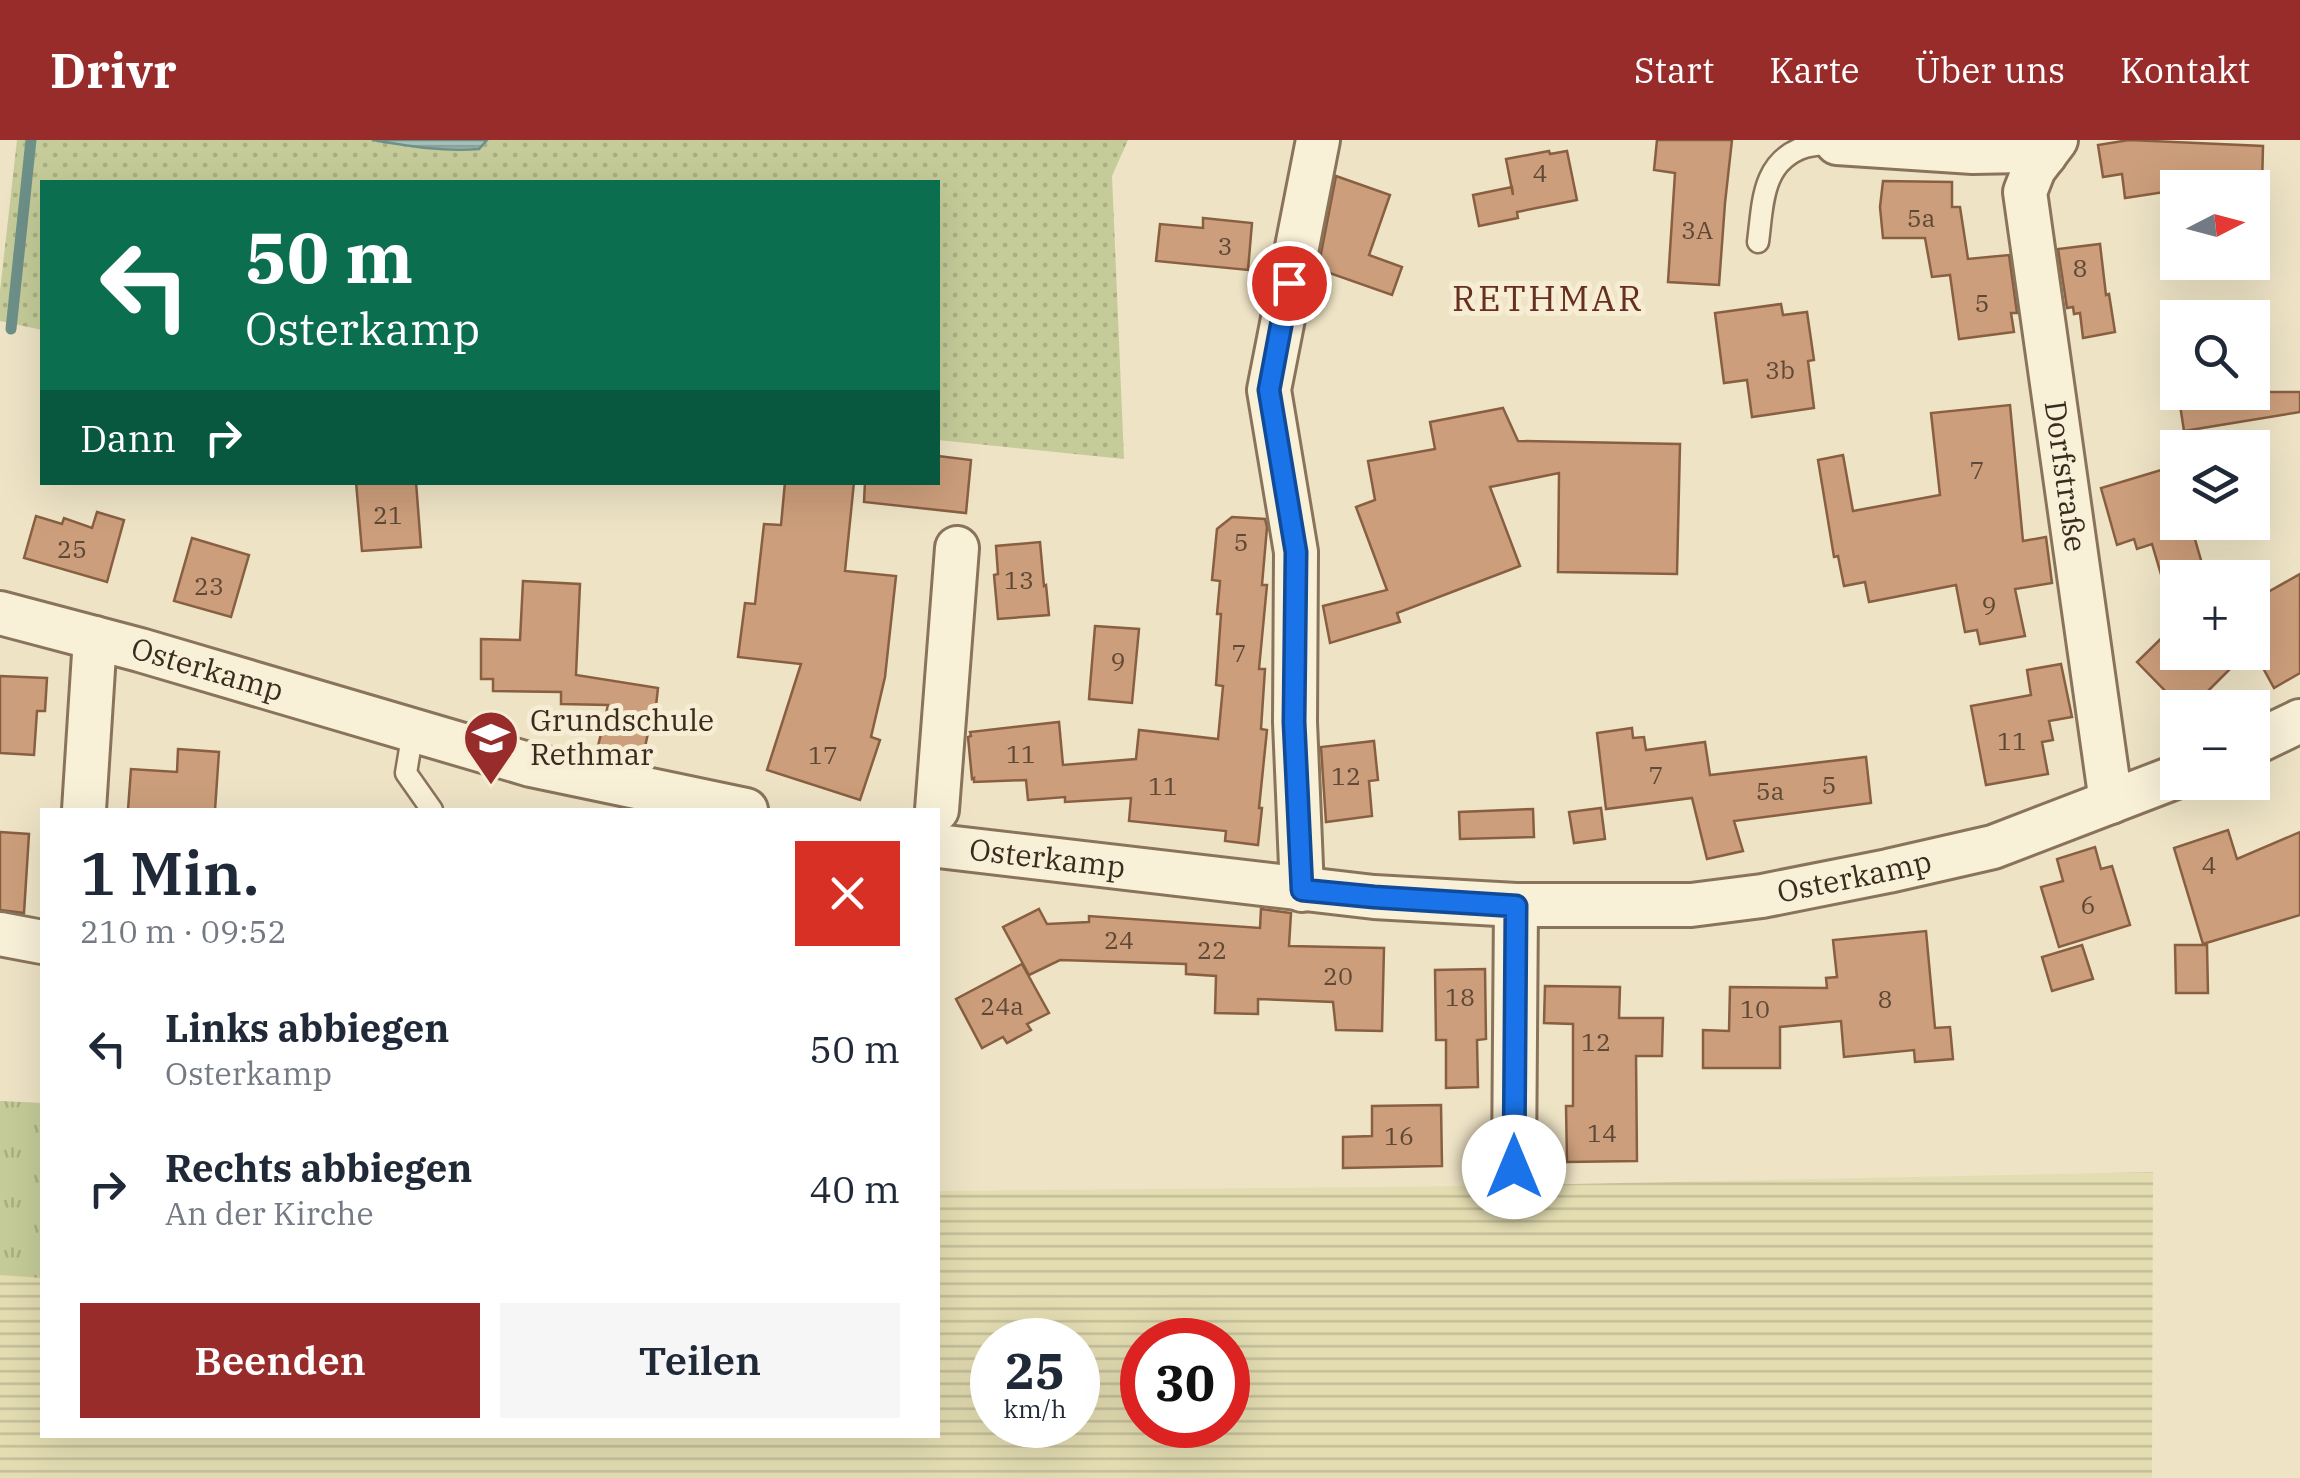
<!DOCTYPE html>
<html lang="de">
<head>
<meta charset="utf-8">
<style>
  body { margin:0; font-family:"IBM Plex Serif",serif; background:#f6f6f7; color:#1f2937; height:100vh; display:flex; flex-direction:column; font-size:38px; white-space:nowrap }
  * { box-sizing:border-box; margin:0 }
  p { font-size:32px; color:#747a83 }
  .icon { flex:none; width:55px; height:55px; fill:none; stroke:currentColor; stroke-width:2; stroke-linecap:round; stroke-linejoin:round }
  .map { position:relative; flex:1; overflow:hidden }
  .drawer { position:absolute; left:40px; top:668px; width:900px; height:630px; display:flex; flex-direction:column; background:#fff; border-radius:0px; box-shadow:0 10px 40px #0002 }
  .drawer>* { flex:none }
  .top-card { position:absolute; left:40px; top:40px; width:900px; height:305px; border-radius:0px; box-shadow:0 10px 40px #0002; background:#0b6e4f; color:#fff; overflow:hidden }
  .needle { width:65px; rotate:84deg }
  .buttons { position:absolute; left:2160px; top:30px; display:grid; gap:20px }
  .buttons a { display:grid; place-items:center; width:110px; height:110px; border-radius:0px; background:#fff; box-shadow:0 10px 40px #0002; font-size:50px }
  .speed { position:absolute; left:970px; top:1178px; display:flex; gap:20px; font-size:50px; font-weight:700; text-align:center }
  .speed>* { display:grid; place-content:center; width:130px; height:130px; border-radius:50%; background:#fff; box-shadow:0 10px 40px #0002; line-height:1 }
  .speed small { font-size:25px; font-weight:400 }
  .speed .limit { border:15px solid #d22; background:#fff; color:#111 }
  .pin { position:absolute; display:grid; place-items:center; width:85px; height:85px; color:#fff; margin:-42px; border:5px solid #fff; border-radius:50%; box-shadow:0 2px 10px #0007 }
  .me { position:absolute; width:110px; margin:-55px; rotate:0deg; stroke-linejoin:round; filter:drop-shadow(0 0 8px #0008) }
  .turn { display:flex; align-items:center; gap:35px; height:210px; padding:0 40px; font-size:45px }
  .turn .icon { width:130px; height:130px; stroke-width:2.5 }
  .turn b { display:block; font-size:70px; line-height:85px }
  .then { display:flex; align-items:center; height:95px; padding:0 40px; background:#0003; gap:20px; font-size:38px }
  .round { display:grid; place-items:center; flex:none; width:105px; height:105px; border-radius:0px; background:#f6f6f7 }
  .summary { display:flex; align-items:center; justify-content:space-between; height:170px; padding:0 40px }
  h1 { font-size:60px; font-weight:600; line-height:75px }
  .button { display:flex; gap:20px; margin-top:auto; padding:20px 40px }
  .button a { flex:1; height:115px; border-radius:0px; background:#982c2b; color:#fff; font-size:40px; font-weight:600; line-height:115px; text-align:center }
  .button a+a { background:#f6f6f7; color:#1f2937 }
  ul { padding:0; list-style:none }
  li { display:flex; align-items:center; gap:30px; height:140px; padding:0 40px }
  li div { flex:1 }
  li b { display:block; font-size:38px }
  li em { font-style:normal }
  header { display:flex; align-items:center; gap:60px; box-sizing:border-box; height:140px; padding:0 50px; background:#982c2b; color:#fff }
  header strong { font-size:48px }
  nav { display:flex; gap:55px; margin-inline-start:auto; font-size:35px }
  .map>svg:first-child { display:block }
  .farmland { fill:url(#farmland-rules); fill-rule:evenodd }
  .grass { fill:url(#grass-tufts) }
  .park { fill:url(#park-dots) }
  .water { fill:url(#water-rules); stroke:#6d9088; stroke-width:2.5 }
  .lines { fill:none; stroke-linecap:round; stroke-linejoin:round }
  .stream { stroke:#6d9088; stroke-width:11 }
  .building { fill:#cc9e7b; stroke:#885f41; stroke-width:2.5 }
  .lane-casing { stroke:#89745b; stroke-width:25 }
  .street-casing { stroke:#89745b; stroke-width:48 }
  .lane { stroke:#f9f0d8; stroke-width:20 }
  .street { stroke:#f9f0d8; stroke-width:42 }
  .route-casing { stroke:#114b97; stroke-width:25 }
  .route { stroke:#1a73e8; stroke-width:18 }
  .labels { text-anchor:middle; stroke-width:10; stroke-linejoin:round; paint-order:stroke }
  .number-label { font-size:25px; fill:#5e4836 }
  .street-label { font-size:30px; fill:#392c1f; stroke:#f6edd4 }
  .poi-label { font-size:30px; fill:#392c1f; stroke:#f6edd4; text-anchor:start }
  .quarter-label { font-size:35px; letter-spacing:2.5px; fill:#662f1e; stroke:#f6edd4 }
</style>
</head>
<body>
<header>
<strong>Drivr</strong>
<nav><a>Start</a><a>Karte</a><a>Über uns</a><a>Kontakt</a></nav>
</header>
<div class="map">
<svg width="2300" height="1338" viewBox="0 0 2300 1338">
  <defs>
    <pattern id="farmland-rules" width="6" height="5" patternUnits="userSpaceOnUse" patternTransform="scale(2.5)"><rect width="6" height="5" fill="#e4ddb2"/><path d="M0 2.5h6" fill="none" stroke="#c4be99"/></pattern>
    <pattern id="grass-tufts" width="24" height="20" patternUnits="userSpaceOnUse" patternTransform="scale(2.5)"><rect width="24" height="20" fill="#c5cc99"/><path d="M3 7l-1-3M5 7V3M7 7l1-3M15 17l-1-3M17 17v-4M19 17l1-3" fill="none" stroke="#aaaf83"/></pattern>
    <pattern id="park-dots" width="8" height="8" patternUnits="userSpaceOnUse" patternTransform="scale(2.5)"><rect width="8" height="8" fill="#c5cc99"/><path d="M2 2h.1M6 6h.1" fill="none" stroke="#aaaf83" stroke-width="1.8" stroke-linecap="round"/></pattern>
    <pattern id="water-rules" width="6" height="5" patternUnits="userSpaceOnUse" patternTransform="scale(2.5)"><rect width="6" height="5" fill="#a7c1ba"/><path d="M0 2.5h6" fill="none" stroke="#899d97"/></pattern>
  </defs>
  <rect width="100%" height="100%" fill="#eee3c5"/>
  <path class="farmland" d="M0,961L42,963V1295H938V1051L1475,1046L2153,1032L2152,1338H0ZM992,1200H1078V1285H992ZM1142,1200H1228V1285H1142Z"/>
  <polygon class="grass" points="0,961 42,963 42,1138 0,1135"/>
  <polygon class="park" points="17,0 1128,0 1112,36 1124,319 938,300 938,42 42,42 42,190 0,181 0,151"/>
  <path class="water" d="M372,0H487L479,9C443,12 408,6 372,0Z"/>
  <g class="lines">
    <polyline class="stream" points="11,189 31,0"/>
  </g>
  <g class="building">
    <polygon points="1657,0 1732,0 1725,63 1719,145 1668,142 1675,33 1654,30"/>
    <polygon points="2129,0 2263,6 2262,47 2212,45 2212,48 2178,48 2178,50 2125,58 2122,34 2103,37 2098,5"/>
    <polygon points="1549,11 1550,14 1567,11 1577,60 1517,72 1518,78 1479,86 1473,55 1512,47 1513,55 1506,19"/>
    <polygon points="1336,36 1390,55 1369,115 1402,127 1392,155 1318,129"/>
    <polygon points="1883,41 1952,42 1952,67 1960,67 1968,119 2009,115 2017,173 2011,173 2014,192 1959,199 1950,135 1932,137 1925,98 1883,98 1880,67"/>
    <polygon points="1203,78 1252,83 1248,130 1156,121 1160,84 1203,88"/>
    <polygon points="2100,104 2106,155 2109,154 2115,192 2083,198 2080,173 2074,174 2073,167 2067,168 2058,109"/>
    <polygon points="1781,164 1783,175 1807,172 1814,220 1808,221 1814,268 1752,277 1747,240 1724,243 1715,173"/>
    <polygon points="2178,252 2300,252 2300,272 2184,291"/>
    <polygon points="2010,265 2023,401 2046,397 2052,443 2015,449 2025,496 1980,504 1977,490 1965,492 1956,445 1869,462 1865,442 1844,446 1838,416 1834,417 1818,320 1843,315 1853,371 1940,355 1931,273"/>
    <polygon points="1503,268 1518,301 1680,304 1677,434 1558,432 1559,333 1490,347 1520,426 1397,473 1400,482 1330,503 1323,466 1387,450 1356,367 1375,360 1368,321 1435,309 1430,282"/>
    <polygon points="938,316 971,320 966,373 864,362 865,342 938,342"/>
    <polygon points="2178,325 2178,393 2192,389 2205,434 2194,438 2178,438 2178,464 2170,465 2152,404 2137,409 2134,399 2117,405 2101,348"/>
    <polygon points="356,342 416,342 421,407 362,411"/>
    <polygon points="785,342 854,342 845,431 896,436 885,537 871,597 880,600 860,660 767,630 801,524 738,517 745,463 755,464 764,384 781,385"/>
    <polygon points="97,372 124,380 107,442 24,418 36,376 62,384 64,378 92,388"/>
    <polygon points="1232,377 1265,379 1267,387 1262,445 1267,445 1259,529 1265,529 1261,589 1267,590 1259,668 1262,668 1258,705 1225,701 1226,691 1129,681 1131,658 1065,662 1065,657 1028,660 1026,640 974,642 974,638 972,639 968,597 971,596 970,592 1059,582 1063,625 1136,619 1139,590 1218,599 1223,546 1216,545 1221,474 1217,474 1220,441 1212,440 1217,389"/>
    <polygon points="192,398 249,415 231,477 174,461"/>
    <polygon points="1040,402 1044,446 1046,445 1049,475 998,479 994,435 998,434 996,406"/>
    <polygon points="2300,434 2300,533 2274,548 2252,508 2252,461"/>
    <polygon points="523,441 580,444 576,535 658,548 656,566 654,566 643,616 598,606 608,565 561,564 561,552 493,551 493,539 481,539 481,499 520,500"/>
    <polygon points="2178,482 2178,512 2247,512 2191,568 2182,568 2137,522"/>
    <polygon points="1095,486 1139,489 1132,563 1089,559"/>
    <polygon points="2061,524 2072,577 2049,581 2053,600 2042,602 2048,634 1986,645 1971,566 2031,555 2027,530"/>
    <polygon points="0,536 47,538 45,571 37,571 34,615 0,613"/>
    <polygon points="1632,588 1633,598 1644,597 1646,610 1705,602 1710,635 1866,617 1871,663 1734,681 1743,711 1707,719 1692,658 1606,669 1597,593"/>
    <polygon points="1374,601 1378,640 1369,641 1372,676 1326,682 1321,607"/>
    <polygon points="178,609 219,612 215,670 128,670 131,629 177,632"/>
    <polygon points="1601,668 1605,699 1574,703 1569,672"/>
    <polygon points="1533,669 1534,697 1460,699 1459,672"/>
    <polygon points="2228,690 2237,719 2300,692 2300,775 2203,804 2174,708"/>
    <polygon points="0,692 29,694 24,773 0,770"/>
    <polygon points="2095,707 2101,729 2112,726 2130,785 2059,807 2041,747 2063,741 2057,719"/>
    <polygon points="1039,769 1047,784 1089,782 1089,776 1260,788 1261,769 1291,773 1289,806 1384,808 1382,891 1336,890 1333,862 1258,859 1258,874 1215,873 1216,836 1186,834 1186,824 1060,820 1029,835 1003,787"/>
    <polygon points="1926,791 1935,888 1950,887 1953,919 1915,922 1914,910 1844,917 1841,881 1780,887 1780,928 1703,928 1703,890 1729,891 1730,847 1827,848 1826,838 1837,837 1833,800"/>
    <polygon points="2082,805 2093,839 2052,851 2042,817"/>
    <polygon points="2175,805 2207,805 2208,853 2176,853"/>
    <polygon points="1022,824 1049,873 1027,884 1031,890 1007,903 1003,897 982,908 956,859"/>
    <polygon points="1485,829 1486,899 1477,900 1478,947 1446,948 1446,900 1436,900 1435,830"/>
    <polygon points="1545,846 1620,847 1619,878 1663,878 1662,916 1636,916 1637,1021 1567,1022 1566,966 1573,966 1573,884 1544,883"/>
    <polygon points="1441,965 1442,1026 1343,1028 1343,997 1372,996 1372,966"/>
  </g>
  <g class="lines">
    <g class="lane-casing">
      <g id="lane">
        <path d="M1758,102C1763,65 1761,21 1805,7C1815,4 1827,4 1837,3"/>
        <polyline points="413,591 406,633 432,670"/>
      </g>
    </g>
    <g class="street-casing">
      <g id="street">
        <path id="s1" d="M2056,0L2034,29L2025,52L2111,662"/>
        <polyline points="1837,3 1973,12 2023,11 2045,15"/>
        <path id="s2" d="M0,473L140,510L531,625L746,670"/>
        <polyline points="2252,604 2300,581"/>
        <polyline points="84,670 95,498"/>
        <polyline points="937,670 957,408"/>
        <path id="s3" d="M938,706L1374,757L1516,765H1691L1762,756L1888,731L1993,707L2178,636"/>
        <polyline points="1302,750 1295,582 1296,412 1269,250 1318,0"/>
        <polyline points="0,794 42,802"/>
        <polyline points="1514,1027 1516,765"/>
      </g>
    </g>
    <use href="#lane" class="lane"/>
    <use href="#street" class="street"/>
  </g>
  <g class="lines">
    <g class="route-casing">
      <polyline id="route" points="1289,143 1269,250 1296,412 1294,582 1302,750 1374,757 1516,766 1514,1027"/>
    </g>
    <use href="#route" class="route"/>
  </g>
  <defs>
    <g id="school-pin" transform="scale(2.875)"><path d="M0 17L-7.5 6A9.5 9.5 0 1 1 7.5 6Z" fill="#982c2b" stroke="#f6edd4"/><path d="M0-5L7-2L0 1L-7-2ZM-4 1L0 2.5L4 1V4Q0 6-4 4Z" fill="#fff"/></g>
  </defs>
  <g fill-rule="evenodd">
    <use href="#school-pin" x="491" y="598"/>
  </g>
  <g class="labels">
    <g class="number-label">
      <text x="1540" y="42">4</text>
      <text x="1921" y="87">5a</text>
      <text x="1697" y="99">3A</text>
      <text x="1225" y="115">3</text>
      <text x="2080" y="137">8</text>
      <text x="1982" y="172">5</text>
      <text x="1780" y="239">3b</text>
      <text x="1977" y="339">7</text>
      <text x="388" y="384">21</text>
      <text x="1241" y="411">5</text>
      <text x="72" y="418">25</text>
      <text x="1019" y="449">13</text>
      <text x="209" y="455">23</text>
      <text x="1989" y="474">9</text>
      <text x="1239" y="522">7</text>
      <text x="1118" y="530">9</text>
      <text x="2012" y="610">11</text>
      <text x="1021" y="623">11</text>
      <text x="823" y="624">17</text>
      <text x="1656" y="644">7</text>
      <text x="1346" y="645">12</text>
      <text x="1829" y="654">5</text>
      <text x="1163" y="655">11</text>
      <text x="1770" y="660">5a</text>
      <text x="2209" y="734">4</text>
      <text x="2088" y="774">6</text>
      <text x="1119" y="809">24</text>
      <text x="1212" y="819">22</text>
      <text x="1338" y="845">20</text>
      <text x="1460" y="866">18</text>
      <text x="1885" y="868">8</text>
      <text x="1002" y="875">24a</text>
      <text x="1755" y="878">10</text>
      <text x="1596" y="911">12</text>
      <text x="1602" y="1002">14</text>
      <text x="1399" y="1005">16</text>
    </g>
    <g class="street-label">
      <text dy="10" stroke="none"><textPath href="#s1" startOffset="348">Dorfstraße</textPath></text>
      <text dy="10" stroke="none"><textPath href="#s2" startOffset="215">Osterkamp</textPath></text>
      <text dy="10" stroke="none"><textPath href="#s3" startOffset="110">Osterkamp</textPath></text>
      <text dy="10" stroke="none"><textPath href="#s3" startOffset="922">Osterkamp</textPath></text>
    </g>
    <g class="poi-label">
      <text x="530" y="591">Grundschule<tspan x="530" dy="34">Rethmar</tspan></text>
    </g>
    <g class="quarter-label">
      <text x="1548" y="171">RETHMAR</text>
    </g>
  </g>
</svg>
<div class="buttons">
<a><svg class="needle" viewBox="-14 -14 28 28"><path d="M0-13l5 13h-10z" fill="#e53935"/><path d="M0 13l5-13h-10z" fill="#747a83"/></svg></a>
<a><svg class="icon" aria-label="search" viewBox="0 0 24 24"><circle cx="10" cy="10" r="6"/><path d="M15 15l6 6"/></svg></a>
<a><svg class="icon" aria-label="layers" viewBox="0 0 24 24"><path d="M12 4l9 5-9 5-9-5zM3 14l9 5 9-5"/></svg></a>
<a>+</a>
<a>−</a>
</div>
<div class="speed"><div>25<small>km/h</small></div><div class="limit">30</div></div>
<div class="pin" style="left:1289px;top:143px;background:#d93025"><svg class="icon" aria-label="arrive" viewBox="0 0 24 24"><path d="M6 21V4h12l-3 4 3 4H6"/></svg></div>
<svg class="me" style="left:1514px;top:1027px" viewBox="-20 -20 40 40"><circle r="19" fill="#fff"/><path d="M0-13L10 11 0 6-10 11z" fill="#1a73e8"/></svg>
<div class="top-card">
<div class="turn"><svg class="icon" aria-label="left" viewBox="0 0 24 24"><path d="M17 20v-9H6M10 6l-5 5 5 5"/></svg><div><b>50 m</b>Osterkamp</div></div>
<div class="then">Dann<svg class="icon" aria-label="right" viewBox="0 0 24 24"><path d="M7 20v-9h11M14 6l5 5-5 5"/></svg></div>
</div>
<section class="drawer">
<div class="summary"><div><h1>1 Min.</h1><p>210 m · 09:52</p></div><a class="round" style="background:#d93025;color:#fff"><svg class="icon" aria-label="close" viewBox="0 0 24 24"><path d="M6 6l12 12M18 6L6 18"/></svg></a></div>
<ul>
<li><svg class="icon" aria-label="left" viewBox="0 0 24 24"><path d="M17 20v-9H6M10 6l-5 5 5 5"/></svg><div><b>Links abbiegen</b><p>Osterkamp</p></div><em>50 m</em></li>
<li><svg class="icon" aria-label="right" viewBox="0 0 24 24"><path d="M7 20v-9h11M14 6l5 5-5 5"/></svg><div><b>Rechts abbiegen</b><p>An der Kirche</p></div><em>40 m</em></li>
</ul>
<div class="button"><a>Beenden</a><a>Teilen</a></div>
</section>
</div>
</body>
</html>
